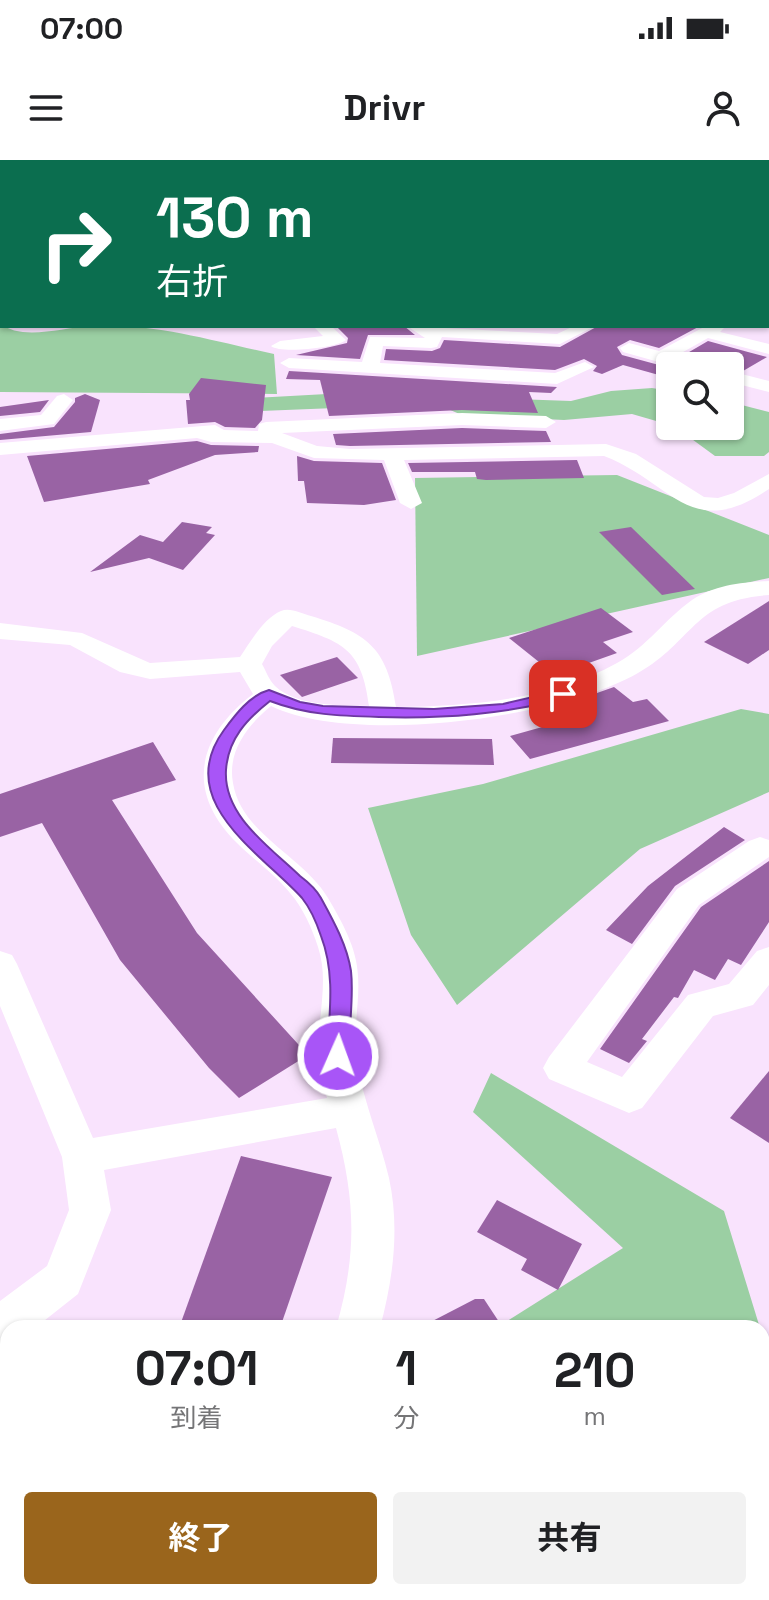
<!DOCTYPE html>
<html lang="ja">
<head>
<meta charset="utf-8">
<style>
  body { margin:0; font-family:"Space Grotesk","Noto Sans JP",sans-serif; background:#f2f2f2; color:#202124; height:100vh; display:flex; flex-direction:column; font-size:30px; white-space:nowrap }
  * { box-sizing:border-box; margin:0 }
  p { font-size:26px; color:#757577 }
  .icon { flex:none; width:44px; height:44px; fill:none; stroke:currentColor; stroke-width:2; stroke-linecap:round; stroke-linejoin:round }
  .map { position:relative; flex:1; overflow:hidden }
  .panel { position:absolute; left:0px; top:1160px; width:770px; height:280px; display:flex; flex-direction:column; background:#fff; border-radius:24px 24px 0 0; box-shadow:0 2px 6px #0004 }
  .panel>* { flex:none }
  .banner { position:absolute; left:0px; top:0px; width:770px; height:168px; box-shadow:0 2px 6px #0004; background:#0b6e4f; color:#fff; overflow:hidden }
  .buttons { position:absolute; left:656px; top:192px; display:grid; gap:16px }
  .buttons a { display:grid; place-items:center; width:88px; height:88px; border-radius:8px; background:#fff; box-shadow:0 2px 6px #0004; font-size:40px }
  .pin { position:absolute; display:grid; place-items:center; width:68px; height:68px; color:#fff; margin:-34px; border-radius:16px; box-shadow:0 4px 12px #0006 }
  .me { position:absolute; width:88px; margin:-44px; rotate:2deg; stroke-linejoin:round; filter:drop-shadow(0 0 6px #0008) }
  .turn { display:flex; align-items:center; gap:28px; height:168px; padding:0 24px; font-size:36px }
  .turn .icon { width:104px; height:104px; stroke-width:2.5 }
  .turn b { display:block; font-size:56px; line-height:68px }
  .eta { display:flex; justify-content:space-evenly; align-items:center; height:136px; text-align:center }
  .eta b { font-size:48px; font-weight:700; line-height:56px }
  .button { display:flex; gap:16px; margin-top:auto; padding:16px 24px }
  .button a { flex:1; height:92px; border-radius:8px; background:#9a651c; color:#fff; font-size:32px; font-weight:700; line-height:92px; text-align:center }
  .button a+a { background:#f2f2f2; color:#202124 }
  .status { display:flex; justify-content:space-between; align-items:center; height:56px; padding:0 40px; background:#fff; direction:ltr }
  .status svg { height:22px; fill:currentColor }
  header { display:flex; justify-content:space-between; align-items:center; height:104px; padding:0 24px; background:#fff; font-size:36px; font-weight:700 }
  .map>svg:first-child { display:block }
  .green { fill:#9bcfa3 }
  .building { fill:#9963a4 }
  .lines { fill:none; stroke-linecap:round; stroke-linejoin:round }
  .minor { fill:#fff; fill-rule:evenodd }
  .route { fill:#a855f7; stroke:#6d37a1; stroke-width:2 }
</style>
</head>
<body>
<div class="status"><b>07:00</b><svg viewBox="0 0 49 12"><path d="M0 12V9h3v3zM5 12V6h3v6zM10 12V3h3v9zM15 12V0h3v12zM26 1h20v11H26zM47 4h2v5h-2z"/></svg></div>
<header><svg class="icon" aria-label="menu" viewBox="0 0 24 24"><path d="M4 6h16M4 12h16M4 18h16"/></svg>Drivr<svg class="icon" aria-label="person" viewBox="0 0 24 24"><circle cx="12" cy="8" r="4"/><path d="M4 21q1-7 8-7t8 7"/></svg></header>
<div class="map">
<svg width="769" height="1440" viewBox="0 0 769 1440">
  <rect width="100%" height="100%" fill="#f9e3fd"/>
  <g class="green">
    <path d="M0,163C20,181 62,168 89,166C152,162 213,181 274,194L277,234L0,232Z"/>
    <polygon points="652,228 670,231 670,265 632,254 564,260 462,255 436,244 234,252 235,239 345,233 571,241 611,231"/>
    <polygon points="730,242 769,252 769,292 764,296 715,296 674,266 730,266"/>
    <polygon points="617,315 769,375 769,418 417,496 415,318"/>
    <polygon points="741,549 769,554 769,632 640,689 457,845 411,775 368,648 483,624"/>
    <polygon points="491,913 724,1051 760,1168 496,1168 623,1088 473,952"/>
    <polygon points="762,1173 769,1196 769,1440 290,1440 295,1432 762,1432"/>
  </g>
  <g class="building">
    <polygon points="336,166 404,166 415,175 368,175 360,199 296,195 347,183 348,178"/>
    <polygon points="598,166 700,166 659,188 630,180 617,187 622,195 670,208 670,215 666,217 623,205 602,214 593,211 597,206 584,199 555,210 384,200 386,189 432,191 440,188 444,180 560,187"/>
    <polygon points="708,181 748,192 767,197 743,211 730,206 704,206 699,199 684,195"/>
    <polygon points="289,211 557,227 551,233 529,232 538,253 462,250 329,256 320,220 286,219"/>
    <polygon points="201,218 266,225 262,260 255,268 225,267 215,262 188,264 186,240 190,240 189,234"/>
    <polygon points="85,234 100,240 91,272 0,280 0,274 54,267 75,242 75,238"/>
    <polygon points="49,240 40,252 0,256 0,247"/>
    <polygon points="462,268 546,271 551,282 350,286 336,285 333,274"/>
    <polygon points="197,281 211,285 259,286 258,292 215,295 148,320 150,324 44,342 27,296"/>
    <polygon points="297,296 314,301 382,303 396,340 364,345 307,343 304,321 298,321"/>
    <polygon points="577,300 584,318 486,320 477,319 475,312 412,312 408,303"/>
    <polygon points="182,362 212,367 206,373 215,375 183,410 149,398 90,412 140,375 163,382"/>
    <polygon points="631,367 695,429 662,435 599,372"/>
    <polygon points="769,441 769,490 748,504 704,482"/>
    <polygon points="601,448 633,472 603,482 617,493 586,504 594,511 564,522 509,478"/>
    <polygon points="337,497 358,518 302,537 280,515"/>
    <polygon points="614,527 633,542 647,539 669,561 530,599 510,576 596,552 580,539"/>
    <polygon points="333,578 492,579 494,605 331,603"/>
    <polygon points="153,582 176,620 112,640 197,773 308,895 239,938 209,908 120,800 42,663 0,677 0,634"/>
    <polygon points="724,667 745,680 675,726 632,784 606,770 648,726"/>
    <polygon points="769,701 769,762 741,805 728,799 715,820 694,810 678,838 674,837 642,879 647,881 629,903 600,889 701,747"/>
    <polygon points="769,911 769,983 730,958"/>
    <polygon points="241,996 332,1017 280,1168 179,1168"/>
    <polygon points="497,1040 582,1084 558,1130 521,1110 527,1099 477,1072"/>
    <polygon points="475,1139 484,1139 503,1168 419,1168"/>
  </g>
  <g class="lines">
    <g class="minor">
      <polygon points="243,0 257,0 258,2 244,2"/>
      <polygon points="346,0 364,0 365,2 347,2"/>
      <polygon points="429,0 447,0 448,2 430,2"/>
      <polygon points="491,0 508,0 490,2"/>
      <polygon points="591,0 633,0 634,2 592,2"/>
      <polygon points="688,0 769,0 769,4 687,2"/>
      <rect x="0" y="39" width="2" height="8"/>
      <polygon points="769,60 769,69 768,69 768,60"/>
      <rect x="0" y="72" width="2" height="8"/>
      <rect x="768" y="90" width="1" height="8"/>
      <rect x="768" y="142" width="1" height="11"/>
      <path d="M313,166H331L346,180C336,188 280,194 271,186L280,181L323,176Z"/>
      <polygon points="407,166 557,174 574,166 595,166 560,184 442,177 437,187 431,188 383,186 380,203 555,213 585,202 594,207 557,224 289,208 280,203 289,198 362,202 370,177 425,178"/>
      <polygon points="706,166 726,166 720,172 769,184 769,194 708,178 676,196 698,202 701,206 673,206 623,192 620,188 629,183 659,191"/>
      <polygon points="730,211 769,221 769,232 730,222"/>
      <polygon points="64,234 73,240 54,264 0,271 0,259 41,255 57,236"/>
      <path d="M462,253L546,256L556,262L546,268L462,265L282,273L317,286L350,289L606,284L636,294L704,337L718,338L734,333L769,314V329C690,383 672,322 604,296L404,300L422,343L411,349L400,343L384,300L314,298L272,283L211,282L197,278L0,295V283L215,265L224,270L258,271L259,264L266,262Z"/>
      <path d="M769,421V435C693,440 695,480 638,513C560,558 354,586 271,546C248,565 227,591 233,623C241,674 303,696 328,738C342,762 357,788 358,816C360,845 352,873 357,901C363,941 380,979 389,1018C400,1069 393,1119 380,1168H336C357,1095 356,1041 336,968L104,1010L111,1050L78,1134L35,1168H8V1186L0,1189V1141L47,1106L69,1050L62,997L0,846V791L12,795L17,804L93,978L327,938C322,918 318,898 319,877C320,847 328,817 318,787C312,768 303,748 290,733C275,714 254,700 237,683C184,631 198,576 253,534L240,512L150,519L120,512L70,485L0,479V463L82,473L150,503L240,497C250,482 264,458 281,451C290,447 302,454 311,456C367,473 387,487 396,547C471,546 550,540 617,503C648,486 665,459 692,440C714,425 743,422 769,421ZM292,466C344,482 362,490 369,546C341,545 297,547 275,526C269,520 266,511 262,504L272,486Z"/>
      <polygon points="760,677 769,680 769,697 699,745 587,902 622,917 688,835 729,824 757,791 769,787 769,825 753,845 713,856 642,948 629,953 549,919 543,908 549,897 677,729 749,681"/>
      <polygon points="162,1432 217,1432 214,1440 159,1440"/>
    </g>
  </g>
  <path class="route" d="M269,530L300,542L323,546L434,549L503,544L563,530L571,534L569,538C503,554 446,559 379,557C341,556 306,555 270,541C247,559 228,579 226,610C223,656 270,687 300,716C308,722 316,729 321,738C333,760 347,785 351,811C354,838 349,869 348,896L345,902L338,905L330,902L327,896C329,856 336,815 321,776C317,764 310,748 302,738C261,693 172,641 224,570C235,555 250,535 269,530Z"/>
</svg>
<div class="buttons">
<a><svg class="icon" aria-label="search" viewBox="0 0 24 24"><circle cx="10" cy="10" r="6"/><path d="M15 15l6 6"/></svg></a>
</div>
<div class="pin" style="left:563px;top:534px;background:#d93025"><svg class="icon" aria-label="arrive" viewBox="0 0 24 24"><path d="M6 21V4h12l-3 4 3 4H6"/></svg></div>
<svg class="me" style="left:338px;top:896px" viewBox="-20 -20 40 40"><circle r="17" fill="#a855f7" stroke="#fff" stroke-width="3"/><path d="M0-11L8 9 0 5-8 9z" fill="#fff"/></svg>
<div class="banner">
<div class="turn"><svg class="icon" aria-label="right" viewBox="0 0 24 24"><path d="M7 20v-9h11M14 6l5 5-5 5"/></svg><div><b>130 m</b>右折</div></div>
</div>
<section class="panel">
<div class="eta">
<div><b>07:01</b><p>到着</p></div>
<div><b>1</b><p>分</p></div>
<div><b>210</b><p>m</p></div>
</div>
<div class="button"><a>終了</a><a>共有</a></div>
</section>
</div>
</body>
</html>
